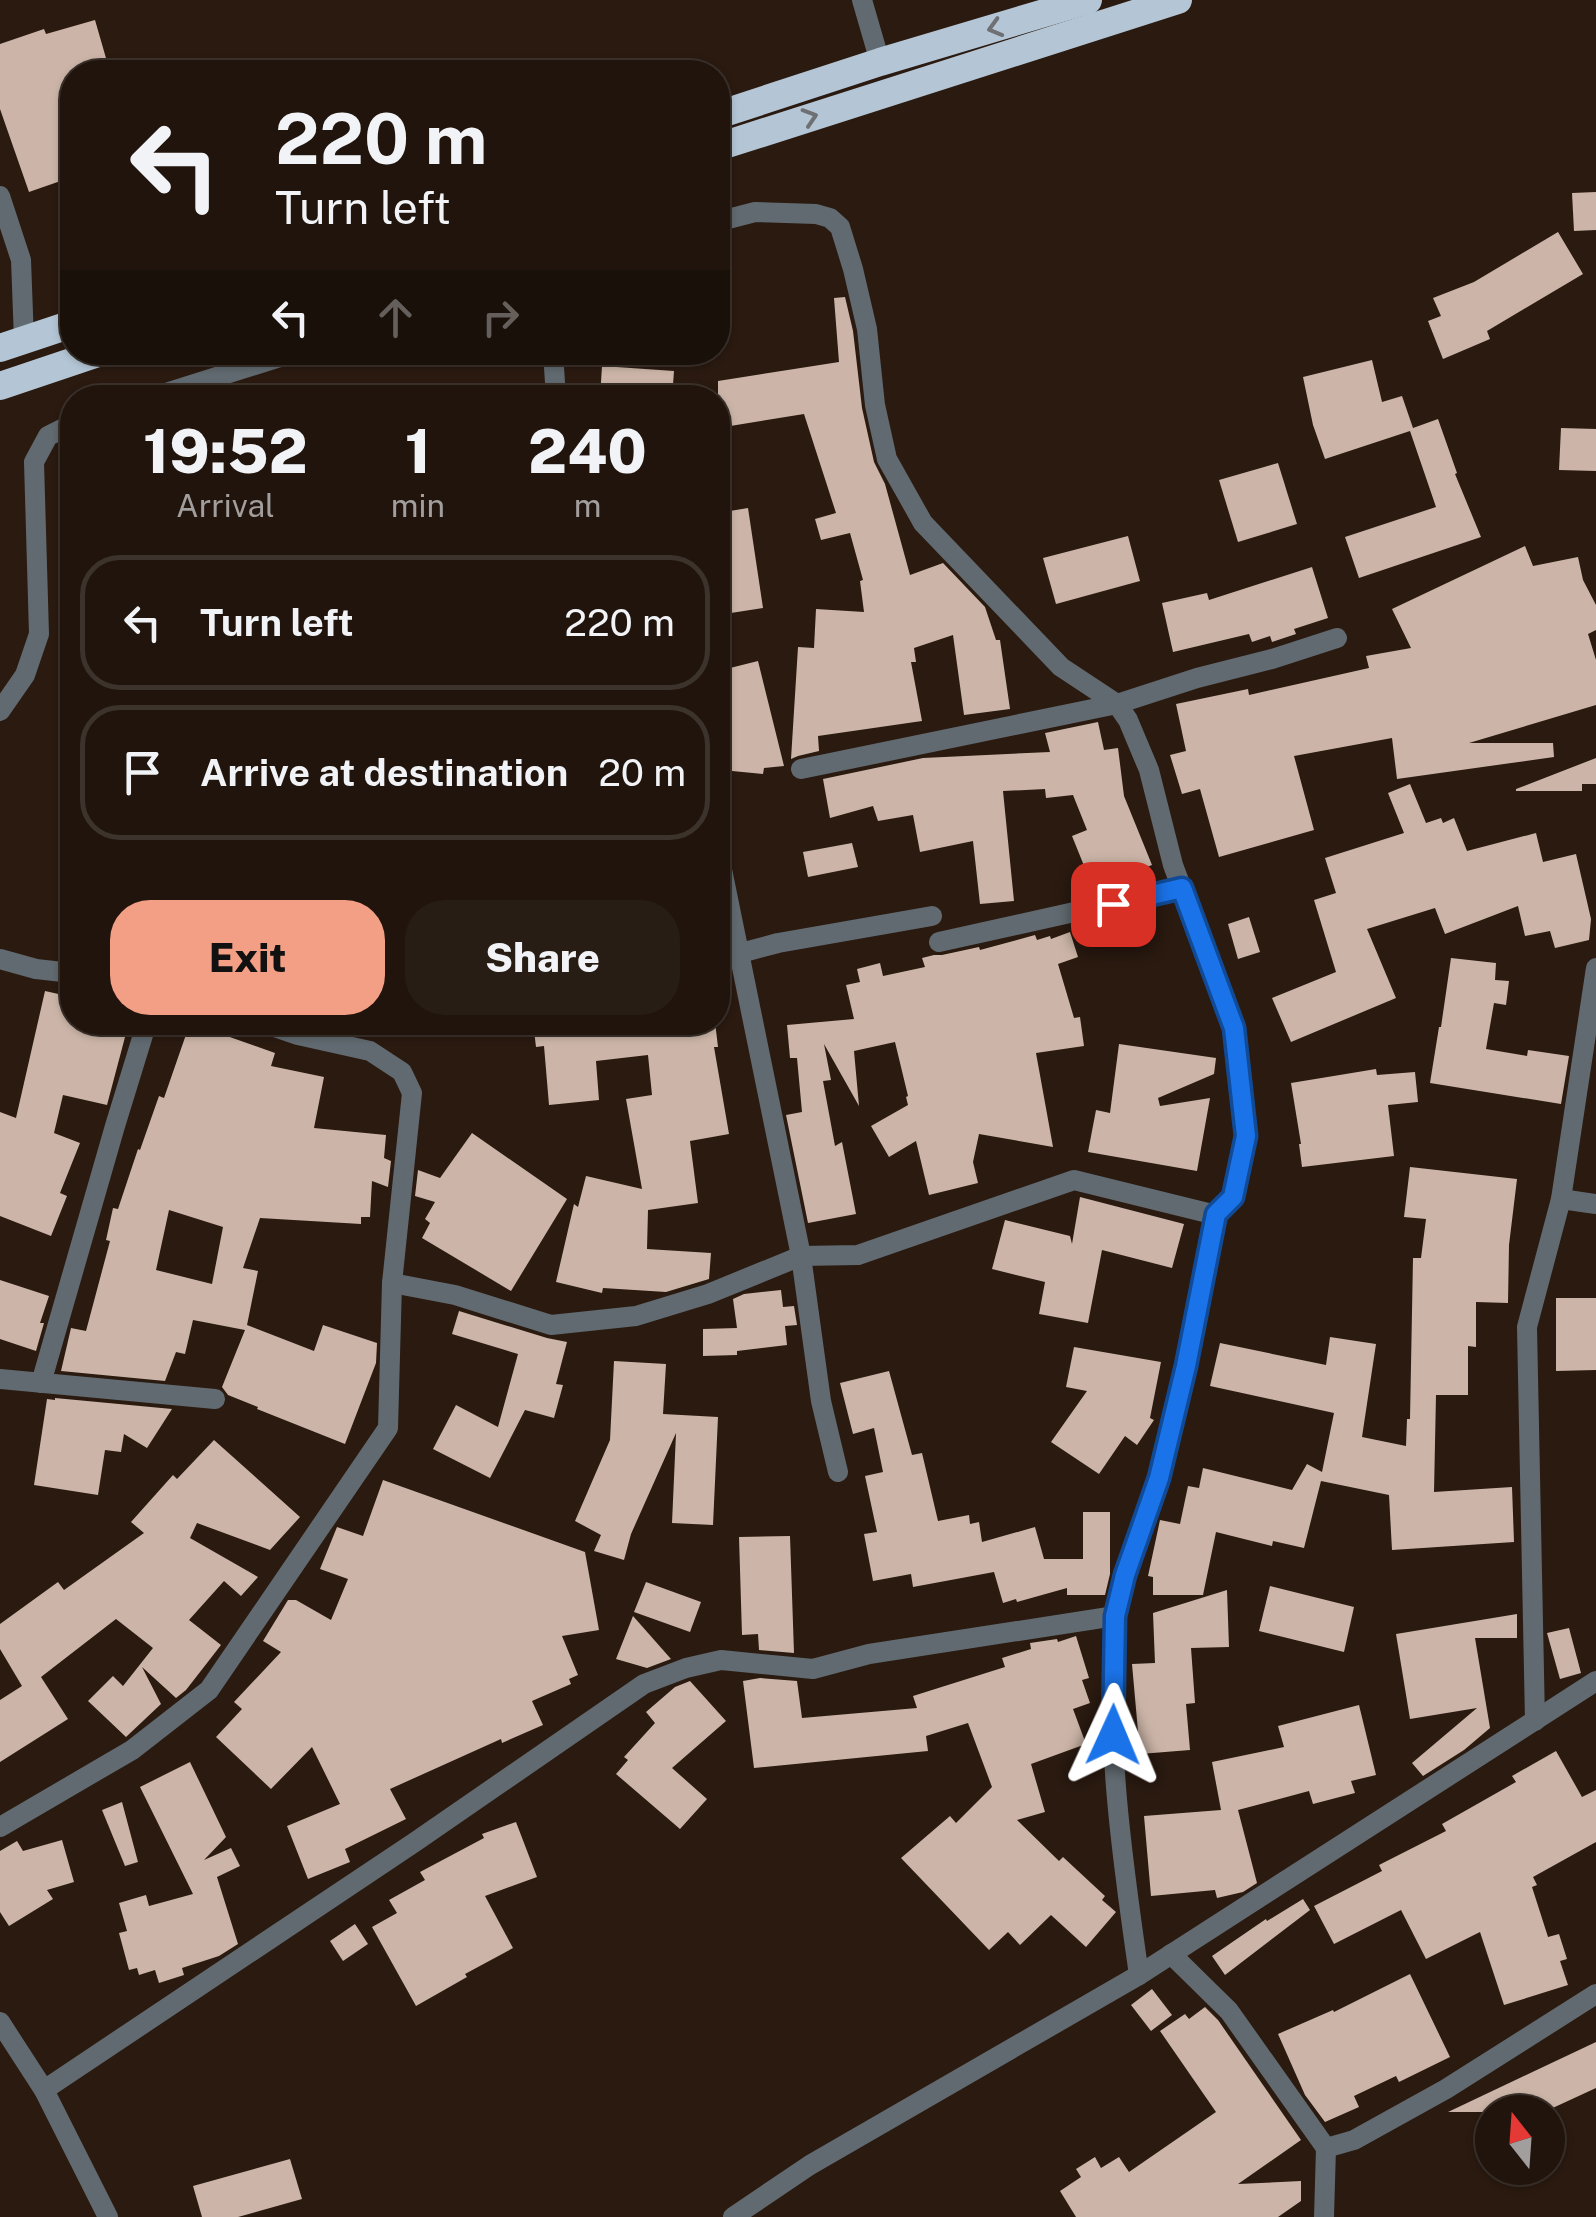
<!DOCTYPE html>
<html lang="en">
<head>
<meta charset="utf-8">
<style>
  body { margin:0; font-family:"Public Sans",sans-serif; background:#281d15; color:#f1f3f6; height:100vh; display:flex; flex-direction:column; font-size:38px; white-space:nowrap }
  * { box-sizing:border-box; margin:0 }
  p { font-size:32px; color:#a29e9d }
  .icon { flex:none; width:55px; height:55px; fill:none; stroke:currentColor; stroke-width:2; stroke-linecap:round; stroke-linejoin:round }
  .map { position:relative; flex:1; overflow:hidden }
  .drawer { position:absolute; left:60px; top:385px; width:670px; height:650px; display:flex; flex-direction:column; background:#20140c; border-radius:40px; box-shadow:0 2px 8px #0004,0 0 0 2px #3d332d }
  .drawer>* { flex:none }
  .hud { position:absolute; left:60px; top:60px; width:670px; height:305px; border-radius:40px; box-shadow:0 2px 8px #0004,0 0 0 2px #3d332d; background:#20140c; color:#f1f3f6; overflow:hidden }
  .needle { width:65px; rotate:343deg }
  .tools { position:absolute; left:1475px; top:2095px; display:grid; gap:20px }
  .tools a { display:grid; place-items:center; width:90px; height:90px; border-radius:50%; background:#20140c; box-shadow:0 2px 8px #0004,0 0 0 2px #3d332d; font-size:50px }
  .pin { position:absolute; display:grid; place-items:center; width:85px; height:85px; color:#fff; margin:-42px; border-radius:20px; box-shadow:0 5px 15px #0006 }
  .me { position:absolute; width:110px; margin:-55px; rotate:1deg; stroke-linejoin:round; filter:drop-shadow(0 0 8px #0008) }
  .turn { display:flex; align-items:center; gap:35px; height:210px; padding:0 50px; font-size:45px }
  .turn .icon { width:130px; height:130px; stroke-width:2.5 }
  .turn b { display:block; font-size:70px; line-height:85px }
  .lanes { display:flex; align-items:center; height:95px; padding:0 50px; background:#0003; justify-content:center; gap:50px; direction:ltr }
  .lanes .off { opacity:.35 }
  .eta { display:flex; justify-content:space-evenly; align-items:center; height:170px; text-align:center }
  .eta b { font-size:60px; font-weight:800; line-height:70px }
  .button { display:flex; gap:20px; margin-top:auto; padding:20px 50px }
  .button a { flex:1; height:115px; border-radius:40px; background:#f39f85; color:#111; font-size:40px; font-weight:800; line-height:115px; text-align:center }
  .button a+a { background:#281d15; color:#f1f3f6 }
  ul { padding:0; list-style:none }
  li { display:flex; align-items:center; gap:30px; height:135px; margin:0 20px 15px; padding:0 30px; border:5px solid #3d332d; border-radius:40px }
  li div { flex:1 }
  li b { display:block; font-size:38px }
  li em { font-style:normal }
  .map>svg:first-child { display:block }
  .building { fill:#ccb5a8; fill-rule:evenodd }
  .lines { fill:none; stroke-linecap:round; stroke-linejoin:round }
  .minor { stroke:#616a70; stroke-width:20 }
  .trunk { stroke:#b4c6d6; stroke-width:28 }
  .oneway { stroke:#6f7073 }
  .route-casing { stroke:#114b97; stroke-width:25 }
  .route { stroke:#1a73e8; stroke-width:18 }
</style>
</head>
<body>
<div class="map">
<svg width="1596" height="2217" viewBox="0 0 1596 2217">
  <rect width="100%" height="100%" fill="#2a1a10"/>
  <g class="building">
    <polygon points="95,20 110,72 72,72 72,177 29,192 0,109 0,44 44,29 46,34"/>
    <polygon points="1596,192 1596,230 1574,231 1572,193"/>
    <polygon points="1558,232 1583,274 1487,331 1490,339 1443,359 1428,321 1441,316 1433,298 1474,282"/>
    <polygon points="845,297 853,331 862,408 874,462 885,484 910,575 943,563 985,607 996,640 1000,640 1010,709 964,715 953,635 914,648 916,662 911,662 922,721 818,736 819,751 798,756 791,759 798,647 814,648 816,609 864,612 860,581 863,580 850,533 821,540 815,519 836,513 804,414 718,428 718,381 839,362 834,298"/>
    <polygon points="1372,360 1382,402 1402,396 1413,428 1438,419 1457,473 1455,474 1481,537 1359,578 1345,537 1436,507 1410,431 1325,459 1313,425 1303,377"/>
    <polygon points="602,366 674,371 672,398 600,398"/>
    <polygon points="1561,428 1596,429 1596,471 1559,470"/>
    <polygon points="1278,463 1297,524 1238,542 1219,480"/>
    <polygon points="748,508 763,608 718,615 718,513"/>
    <polygon points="1128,536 1140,581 1056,604 1043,558"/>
    <polygon points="1525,546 1533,566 1578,557 1583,580 1596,605 1596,630 1588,634 1596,660 1596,705 1469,743 1553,743 1554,757 1397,779 1392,738 1294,756 1314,830 1219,857 1200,789 1182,794 1170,755 1186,751 1176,704 1248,689 1249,695 1369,668 1366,656 1411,648 1392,609"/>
    <polygon points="1312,567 1328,618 1294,629 1296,634 1272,642 1270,636 1252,642 1249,634 1173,652 1162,603 1207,593 1209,600"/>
    <polygon points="758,661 784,766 764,768 763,774 722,770 729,718 718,671"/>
    <polygon points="1098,722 1104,750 1118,748 1124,796 1152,865 1093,888 1072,836 1087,830 1073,795 1046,798 1045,789 1003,791 1014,901 980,904 973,841 920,852 913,815 878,821 873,806 830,818 823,779 923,758 1050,752 1045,733"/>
    <polygon points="1596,758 1596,784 1582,784 1582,791 1516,791 1516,789"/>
    <polygon points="1410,784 1426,823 1441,818 1443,823 1454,818 1467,851 1536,833 1543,862 1576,854 1591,919 1589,940 1555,948 1550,931 1525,936 1518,906 1445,934 1435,908 1367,929 1396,998 1291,1042 1272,998 1336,972 1314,900 1336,893 1325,858 1404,833 1388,793"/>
    <polygon points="852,843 858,867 808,877 803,852"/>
    <polygon points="1249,917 1260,952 1238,959 1228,924"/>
    <polygon points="1070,932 1078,957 1058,964 1074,1018 1080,1017 1084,1046 1036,1053 1053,1147 979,1134 973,1162 978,1183 929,1195 916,1141 889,1157 871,1126 908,1105 906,1097 908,1096 895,1042 854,1051 859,1106 824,1044 831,1080 823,1081 835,1146 842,1142 856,1214 808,1223 786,1115 802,1112 797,1058 790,1058 787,1025 854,1019 846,985 860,982 857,969 880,963 883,976 925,967 922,958 934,955 942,955 979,947 980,950 1035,935 1037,940 1050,936 1051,939"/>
    <polygon points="1451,958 1496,963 1495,980 1509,981 1506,1005 1494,1003 1486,1049 1527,1056 1528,1050 1569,1056 1561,1104 1430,1083 1439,1027 1441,1027"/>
    <polygon points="45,991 72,997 72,1022 129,1022 107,1105 63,1095 54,1133 80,1143 60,1193 67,1196 51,1236 0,1216 0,1112 16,1118"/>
    <polygon points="533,1022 715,1022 718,1047 714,1047 729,1134 690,1141 698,1203 648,1210 647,1249 711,1253 709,1279 666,1292 603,1288 602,1293 556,1282 574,1204 578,1207 586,1176 642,1189 626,1099 652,1095 648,1055 596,1061 599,1100 549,1105 544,1046 536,1047"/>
    <path d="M190,1023L275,1053L271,1066L324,1077L314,1128L386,1135L384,1158L391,1161L388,1187L372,1181L370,1217H361V1224L260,1218L243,1268L258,1271L247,1325L314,1351L323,1325L377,1343L376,1363L345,1444L257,1409L258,1407L228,1395L222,1387L245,1330L193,1320L185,1354L176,1352L165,1381L61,1371L71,1328L86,1331L110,1241L106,1240L113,1208L118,1209L138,1149L140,1150L159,1096L164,1098ZM169,1210L223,1227L212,1284L156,1270Z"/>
    <polygon points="1119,1044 1216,1058 1214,1074 1158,1098 1160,1106 1210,1098 1197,1171 1088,1152 1096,1110 1110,1113"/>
    <polygon points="1376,1069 1377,1075 1415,1072 1418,1102 1388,1105 1394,1156 1302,1167 1299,1144 1301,1144 1291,1083"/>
    <polygon points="472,1133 567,1199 511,1291 422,1238 430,1223 425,1219 435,1202 415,1196 418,1170 440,1178"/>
    <polygon points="1410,1167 1517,1179 1509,1245 1508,1303 1476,1302 1476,1347 1468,1346 1468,1395 1436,1395 1434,1492 1512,1487 1514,1542 1392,1550 1389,1495 1321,1481 1304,1548 1273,1541 1272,1546 1216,1532 1203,1595 1153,1595 1153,1577 1148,1576 1160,1520 1180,1524 1188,1486 1199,1488 1203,1468 1292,1490 1307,1464 1322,1472 1334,1413 1210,1386 1220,1343 1326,1365 1330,1337 1376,1344 1362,1437 1406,1446 1407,1419 1410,1419 1413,1258 1421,1258 1426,1219 1404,1217"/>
    <polygon points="1080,1197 1184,1224 1172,1268 1102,1250 1088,1323 1039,1314 1045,1282 992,1269 1005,1220 1070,1236 1072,1244"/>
    <polygon points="0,1280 49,1296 40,1323 44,1323 36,1351 0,1339"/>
    <polygon points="781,1290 783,1307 794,1306 797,1325 785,1326 787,1345 737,1351 737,1355 703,1356 703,1329 737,1328 733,1299 744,1294"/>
    <polygon points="1556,1298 1596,1298 1596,1370 1556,1371"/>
    <polygon points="459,1311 547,1338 567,1342 556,1384 563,1385 554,1418 525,1410 490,1478 433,1449 456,1405 498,1427 518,1354 452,1334"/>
    <polygon points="1074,1347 1161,1362 1150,1418 1154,1420 1137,1445 1125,1436 1099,1474 1051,1442 1087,1391 1066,1387"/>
    <polygon points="614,1361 666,1364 663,1414 718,1417 713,1525 672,1523 676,1433 631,1534 624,1560 594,1551 601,1535 575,1521 610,1440"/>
    <polygon points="889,1371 912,1455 922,1453 938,1521 969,1515 970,1524 979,1522 982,1542 1035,1527 1044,1559 1083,1559 1083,1512 1110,1512 1110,1574 1105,1595 1067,1595 1067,1588 1017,1602 1016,1599 1003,1603 994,1572 913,1587 911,1574 873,1581 864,1534 877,1532 865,1476 883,1472 874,1428 853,1434 840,1383"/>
    <polygon points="55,1398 172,1409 147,1448 124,1434 121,1452 105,1450 98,1495 34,1485 47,1399 55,1400"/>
    <polygon points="214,1440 300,1517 270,1550 197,1523 190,1538 258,1577 241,1596 224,1581 189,1620 221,1645 186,1690 176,1698 142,1667 161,1704 126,1737 88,1701 113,1676 123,1686 153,1648 116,1619 41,1677 68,1719 0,1762 0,1700 22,1686 0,1649 0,1624 58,1582 64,1590 144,1533 131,1522 173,1475 177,1479"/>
    <polygon points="383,1480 585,1552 599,1630 562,1636 578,1675 569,1679 571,1684 532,1701 543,1725 502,1743 501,1739 390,1789 406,1819 345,1849 350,1862 308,1879 287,1826 340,1804 312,1747 271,1789 216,1737 242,1709 234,1702 281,1652 263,1641 288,1600 296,1600 331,1620 348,1579 320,1569 337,1527 363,1536"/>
    <polygon points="790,1536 794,1653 759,1650 758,1634 742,1635 739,1537"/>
    <polygon points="646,1582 701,1602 690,1632 634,1612"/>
    <polygon points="1270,1586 1354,1607 1344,1652 1259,1631"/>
    <polygon points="1227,1590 1229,1647 1191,1648 1195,1703 1186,1704 1190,1750 1140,1754 1132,1664 1155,1663 1153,1613"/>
    <polygon points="1517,1614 1517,1638 1475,1638 1490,1728 1464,1750 1423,1776 1412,1763 1477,1708 1410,1719 1396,1634"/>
    <polygon points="633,1616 671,1659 647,1668 616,1659"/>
    <polygon points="1569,1628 1581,1673 1560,1679 1547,1633"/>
    <polygon points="1076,1636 1089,1678 1082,1680 1090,1703 1073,1709 1086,1744 1031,1764 1045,1812 1017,1820 1059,1861 1063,1857 1105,1896 1102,1900 1116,1912 1086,1947 1051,1915 1020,1945 1008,1932 989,1950 901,1858 950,1816 956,1823 992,1787 968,1723 926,1736 928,1751 754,1768 743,1681 760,1678 797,1681 802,1718 917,1708 913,1696 1005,1667 1002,1658 1031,1649 1030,1643 1057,1639 1058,1642"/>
    <polygon points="690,1681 726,1721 672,1768 707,1799 680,1829 616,1774 628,1760 624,1757 655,1723 646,1712 675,1687"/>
    <polygon points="1359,1705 1376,1775 1351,1781 1355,1793 1313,1804 1309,1791 1238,1810 1257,1883 1243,1892 1217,1898 1215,1890 1151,1896 1144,1816 1221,1810 1212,1762 1284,1747 1278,1726"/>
    <polygon points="1556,1751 1582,1797 1596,1790 1596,1842 1533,1877 1537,1885 1532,1887 1548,1937 1559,1934 1567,1959 1560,1961 1568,1985 1504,2005 1480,1932 1426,1959 1401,1910 1334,1944 1314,1906 1382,1871 1379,1865 1446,1831 1442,1824 1516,1782 1512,1776"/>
    <polygon points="190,1762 226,1837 204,1860 231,1848 240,1866 217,1877 238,1944 219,1956 182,1968 184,1975 159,1983 155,1970 139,1975 137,1968 129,1970 119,1933 127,1931 119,1903 146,1895 149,1906 193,1894 140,1787"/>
    <polygon points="122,1802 138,1862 125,1866 102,1810"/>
    <polygon points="516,1822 537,1877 485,1896 513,1948 465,1974 467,1977 416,2006 372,1927 397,1913 389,1900 425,1880 420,1872 484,1838 482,1834"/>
    <polygon points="62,1840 74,1882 47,1890 53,1899 9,1926 0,1912 0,1851 17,1841 23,1851"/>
    <polygon points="1303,1899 1310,1910 1225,1975 1212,1956 1266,1919 1267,1921"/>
    <polygon points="355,1924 368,1944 343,1961 330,1941"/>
    <polygon points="1410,1974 1450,2057 1399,2082 1396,2076 1354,2096 1359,2107 1325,2122 1305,2095 1278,2034 1333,2010 1334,2012"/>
    <polygon points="1152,1989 1172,2015 1151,2031 1131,2005"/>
    <polygon points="1205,2007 1218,2020 1301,2140 1238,2184 1301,2181 1301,2201 1278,2217 1076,2217 1060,2191 1081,2177 1076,2169 1095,2157 1101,2168 1119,2157 1129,2172 1216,2112 1160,2031 1185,2014 1189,2019"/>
    <polygon points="1596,2042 1596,2088 1544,2112 1448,2112"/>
    <polygon points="290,2159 302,2199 238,2217 202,2217 193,2186"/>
  </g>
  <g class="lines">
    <g class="minor">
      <polyline points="862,0 880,62"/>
      <polyline points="0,196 21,260 24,340"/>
      <path d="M718,213L728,219L755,212L816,214L830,218L840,227L853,269L867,329L875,405L887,459L923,523L1061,667L1117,704L1128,720L1149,770L1173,865L1234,1028L1246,1135L1233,1197L1216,1215C1199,1302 1183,1389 1160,1474C1147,1522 1119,1569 1115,1619C1105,1738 1122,1858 1139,1975"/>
      <polyline points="553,352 556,398"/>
      <polyline points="150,398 296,352"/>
      <polyline points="0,711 25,675 39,634 34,462 48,436 72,424"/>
      <polyline points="801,769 1117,704 1197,678 1272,659 1337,638"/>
      <polyline points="718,850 801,1256 821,1401 838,1472"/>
      <polyline points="939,942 1182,888"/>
      <polyline points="0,959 36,969 72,973"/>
      <polyline points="718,959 778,943 932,916"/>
      <polyline points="1561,1199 1596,1204"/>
      <polyline points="392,1283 455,1295 551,1325 636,1316 708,1294 801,1256 858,1255 1074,1180 1216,1215"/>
      <polyline points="0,1379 215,1399"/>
      <polyline points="41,1383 115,1126 147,1022"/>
      <polyline points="1535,1721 1527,1327 1561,1199 1596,968"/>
      <polyline points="0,1827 132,1750 209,1690 388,1428 392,1283 412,1093 402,1072 370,1051 298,1035 260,1022"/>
      <polyline points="1171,1954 1229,2011 1326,2148"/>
      <polyline points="0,2022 44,2090 108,2217"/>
      <polyline points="44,2090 415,1842 644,1684 686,1668 721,1660 813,1669 869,1654 1115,1616"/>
      <polyline points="733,2217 810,2165 1139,1975 1596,1681"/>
      <polyline points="1324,2217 1326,2148 1354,2140 1446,2089 1596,1994"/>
    </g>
    <g class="trunk">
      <polyline points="718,115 880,62 1088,0"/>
      <polyline points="718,147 1178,0"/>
      <polyline points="0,348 72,324"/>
      <polyline points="0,386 101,352"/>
    </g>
  </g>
  <defs><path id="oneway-chevron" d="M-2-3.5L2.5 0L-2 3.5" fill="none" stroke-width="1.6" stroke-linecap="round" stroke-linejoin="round" transform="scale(2.5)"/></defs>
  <g class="oneway">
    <use href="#oneway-chevron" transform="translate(995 28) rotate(164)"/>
    <use href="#oneway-chevron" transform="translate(810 117) rotate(-18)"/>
  </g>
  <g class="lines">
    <g class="route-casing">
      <polyline id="route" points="1113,904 1182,888 1234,1028 1246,1136 1233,1197 1216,1214 1186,1366 1159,1478 1125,1575 1115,1616 1113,1735"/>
    </g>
    <use href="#route" class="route"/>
  </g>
</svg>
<div class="tools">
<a><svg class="needle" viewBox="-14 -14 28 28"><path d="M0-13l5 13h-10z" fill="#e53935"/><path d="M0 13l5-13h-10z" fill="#a29e9d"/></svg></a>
</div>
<div class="pin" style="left:1113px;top:904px;background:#d93025"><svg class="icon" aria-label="arrive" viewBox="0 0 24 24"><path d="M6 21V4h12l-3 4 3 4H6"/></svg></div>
<svg class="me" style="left:1113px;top:1735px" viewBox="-20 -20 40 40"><path d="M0-17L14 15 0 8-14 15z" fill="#1a73e8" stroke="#fff" stroke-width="4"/></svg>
<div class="hud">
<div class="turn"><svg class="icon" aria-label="left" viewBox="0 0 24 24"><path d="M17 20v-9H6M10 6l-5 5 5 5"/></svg><div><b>220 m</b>Turn left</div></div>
<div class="lanes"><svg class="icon" aria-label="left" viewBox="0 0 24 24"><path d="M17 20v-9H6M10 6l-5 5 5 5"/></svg><svg class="icon off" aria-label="ahead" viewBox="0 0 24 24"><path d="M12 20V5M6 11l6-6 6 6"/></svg><svg class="icon off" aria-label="right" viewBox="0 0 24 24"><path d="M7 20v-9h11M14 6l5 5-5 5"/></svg></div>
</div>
<section class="drawer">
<div class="eta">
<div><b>19:52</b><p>Arrival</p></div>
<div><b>1</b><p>min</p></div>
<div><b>240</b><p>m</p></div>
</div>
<ul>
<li><svg class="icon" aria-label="left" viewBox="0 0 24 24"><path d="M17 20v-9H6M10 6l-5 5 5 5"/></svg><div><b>Turn left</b></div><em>220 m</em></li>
<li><svg class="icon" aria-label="arrive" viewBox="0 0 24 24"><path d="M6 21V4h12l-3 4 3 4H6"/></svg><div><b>Arrive at destination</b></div><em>20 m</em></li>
</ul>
<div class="button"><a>Exit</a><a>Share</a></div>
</section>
</div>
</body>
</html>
